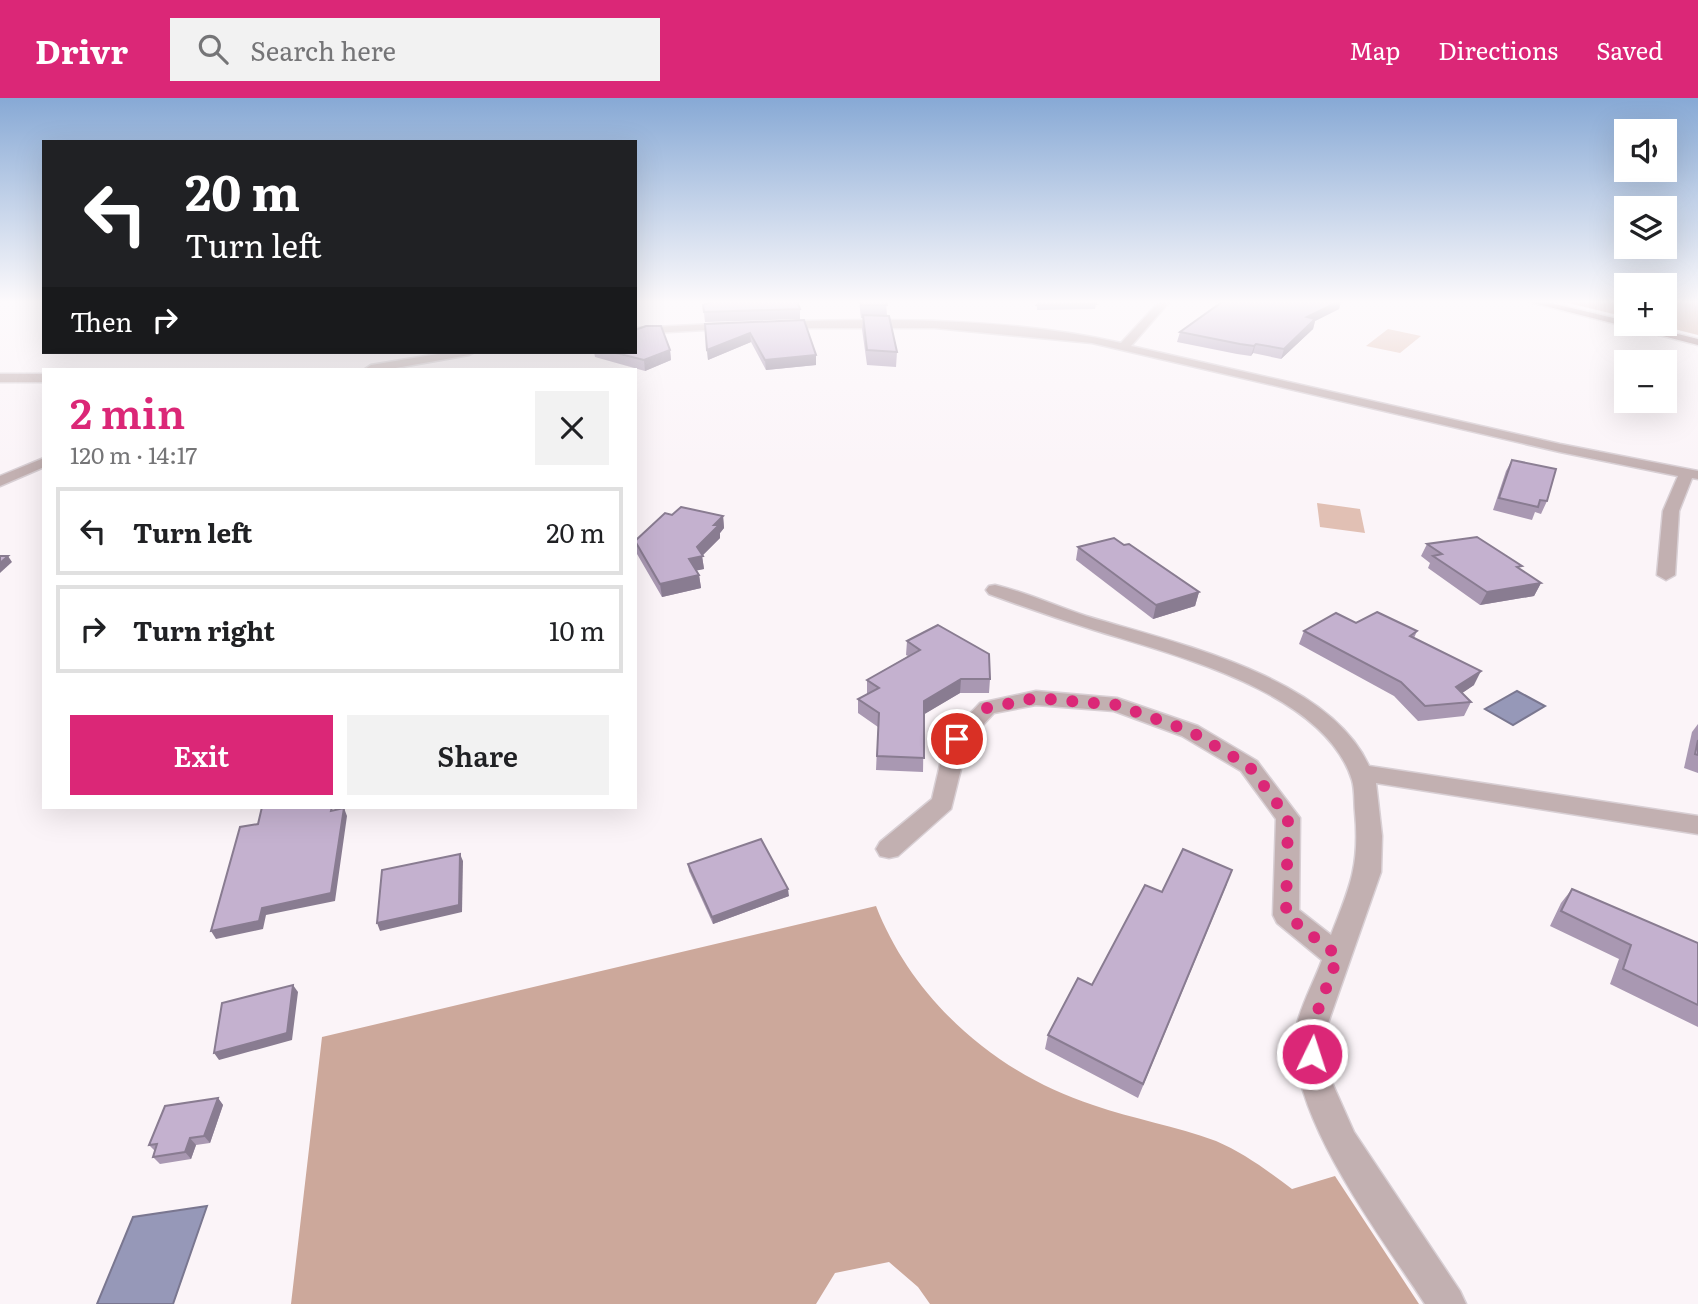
<!DOCTYPE html>
<html lang="en">
<head>
<meta charset="utf-8">
<style>
  body { margin:0; font-family:Literata,serif; background:#f2f2f2; color:#202124; height:100vh; display:flex; flex-direction:column; font-size:26px; white-space:nowrap }
  * { box-sizing:border-box; margin:0 }
  p { font-size:23px; color:#757577 }
  .icon { flex:none; width:38px; height:38px; fill:none; stroke:currentColor; stroke-width:2; stroke-linecap:round; stroke-linejoin:round }
  .map { position:relative; flex:1; overflow:hidden }
  .side { position:absolute; left:42px; top:270px; width:595px; height:441px; display:flex; flex-direction:column; background:#fff; border-radius:0px; box-shadow:0 7px 28px #0002 }
  .side>* { flex:none }
  .top-card { position:absolute; left:42px; top:42px; width:595px; height:214px; border-radius:0px; box-shadow:0 7px 28px #0002; background:#202124; color:#fff; overflow:hidden }
  .fabs { position:absolute; left:1614px; top:21px; display:grid; gap:14px }
  .fabs a { display:grid; place-items:center; width:63px; height:63px; border-radius:0px; background:#fff; box-shadow:0 7px 28px #0002; font-size:35px }
  .pin { position:absolute; display:grid; place-items:center; width:60px; height:60px; color:#fff; margin:-30px; border:4px solid #fff; border-radius:50%; box-shadow:0 2px 7px #0007 }
  .me { position:absolute; width:77px; margin:-38px; rotate:4deg; stroke-linejoin:round; filter:drop-shadow(0 0 5px #0008) }
  .turn { display:flex; align-items:center; gap:24px; height:147px; padding:0 28px; font-size:32px }
  .turn .icon { width:91px; height:91px; stroke-width:2.5 }
  .turn b { display:block; font-size:49px; line-height:60px }
  .then { display:flex; align-items:center; height:66px; padding:0 28px; background:#0003; gap:14px; font-size:26px }
  .round { display:grid; place-items:center; flex:none; width:74px; height:74px; border-radius:0px; background:#f2f2f2 }
  .headline { display:flex; align-items:center; justify-content:space-between; height:119px; padding:0 28px }
  h1 { font-size:42px; font-weight:600; line-height:52px; color:#db2777 }
  .cta { display:flex; gap:14px; margin-top:auto; padding:14px 28px }
  .cta a { flex:1; height:80px; border-radius:0px; background:#db2777; color:#fff; font-size:28px; font-weight:600; line-height:80px; text-align:center }
  .cta a+a { background:#f2f2f2; color:#202124 }
  ul { padding:0; list-style:none }
  li { display:flex; align-items:center; gap:21px; height:88px; margin:0 14px 10px; padding:0 14px; border:4px solid #e0e0e0; border-radius:0px }
  li div { flex:1 }
  li b { display:block; font-size:26px }
  li em { font-style:normal }
  header { display:flex; align-items:center; gap:42px; box-sizing:border-box; height:98px; padding:0 35px; background:#db2777; color:#fff }
  header strong { font-size:33px }
  nav { display:flex; gap:38px; margin-inline-start:auto; font-size:24px }
  .search { width:490px; height:63px; background:#f2f2f2; display:flex; align-items:center; gap:18px; box-sizing:border-box; padding:0 24px; border-radius:0px; color:#757577; font-size:26px }
  .map>svg:first-child { display:block }
  .green { fill:#e1c0b4 }
  .forest { fill:#cca89b }
  .water { fill:#9698b8; stroke:#7a7790; stroke-width:2 }
  .lines { fill:none; stroke-linecap:round; stroke-linejoin:round }
  .minor-casing { stroke:#d8cfd4; stroke-width:3 }
  .major-casing { stroke:#d8cfd4; stroke-width:3 }
  .minor { fill:#c2b0b1; fill-rule:evenodd }
  .major { fill:#947477; fill-rule:evenodd }
  .wall { fill:#a998b2 }
  .shaded-wall { fill:#897c91 }
  .building { fill:#c4b1cf; stroke:#897c91; stroke-width:2 }
  .route { stroke:#db2777; stroke-width:12; stroke-dasharray:0 21.6 }
</style>
</head>
<body>
<header>
<strong>Drivr</strong>
<div class="search"><svg class="icon" aria-label="search" viewBox="0 0 24 24"><circle cx="10" cy="10" r="6"/><path d="M15 15l6 6"/></svg>Search here</div>
<nav><a>Map</a><a>Directions</a><a>Saved</a></nav>
</header>
<div class="map">
<svg width="1698" height="1206" viewBox="0 0 1698 1206">
  <rect width="100%" height="100%" fill="#fbf4f8"/>
  <g class="green">
    <polygon points="1388,231 1421,238 1400,255 1366,248"/>
    <polygon points="1317,405 1360,411 1365,435 1320,429"/>
  </g>
  <g class="forest">
    <polygon points="1560,203 1626,203 1626,219"/>
    <polygon points="1664,203 1698,203 1698,237 1654,226 1664,226"/>
    <path d="M876,808C913,903 997,976 1093,1007C1133,1021 1176,1028 1216,1043C1244,1055 1268,1073 1292,1091L1335,1078L1419,1206H930L918,1189L889,1164L835,1175L816,1206H291L322,939Z"/>
  </g>
  <g class="water">
    <polygon points="1517,593 1545,608 1513,627 1485,611"/>
    <polygon points="207,1108 173,1206 97,1206 133,1119"/>
  </g>
  <g class="lines">
    <g class="minor-casing">
      <g id="minor">
        <path d="M1160,203H1170L1131,248L1560,346L1698,373V381L1692,380L1679,413L1675,477L1666,482L1657,477L1663,413L1678,378L1560,354L1092,245L935,230H777L772,227L777,224C891,220 1010,220 1121,245Z"/>
        <polygon points="735,225 739,226 739,230 635,236 635,230"/>
        <polygon points="450,254 475,254 469,257 390,271 365,271 371,267"/>
        <rect x="0" y="276" width="44" height="8"/>
        <polygon points="44,360 44,369 0,388 0,378"/>
        <path d="M995,487C1026,494 1055,508 1086,518C1172,544 1329,578 1369,668L1698,718V736L1376,685L1382,738L1381,774L1326,931L1330,980L1354,1034L1460,1193L1466,1206H1425C1382,1139 1284,1013 1296,931C1299,911 1315,882 1322,862L1277,825L1273,817L1276,721L1241,673L1182,638L1114,613L1036,607L994,615L968,643L951,711L898,758L889,760L880,758L876,751L880,744L932,701L946,641L980,605L1036,593L1117,600L1198,628L1257,663L1300,720L1299,812L1331,837C1350,789 1360,767 1355,714C1354,704 1355,692 1352,682C1324,593 1173,557 1094,532C1059,521 1024,509 989,496L986,492L989,488Z"/>
      </g>
    </g>
    <g class="major-casing">
      <polygon id="major" points="1526,203 1542,203 1626,223 1626,226 1637,226 1698,241 1698,247"/>
    </g>
    <use href="#minor" class="minor"/>
    <use href="#major" class="major"/>
  </g>
  <g class="wall">
    <polygon points="859,203 886,203 887,218 897,254 896,269 867,267 862,231 863,220 861,220"/>
    <polygon points="1225,203 1341,203 1339,211 1315,223 1313,231 1281,261 1253,255 1251,258 1237,256 1177,244 1180,234"/>
    <polygon points="1096,206 1095,211 1037,212 1037,207"/>
    <polygon points="703,207 800,211 800,221 705,224"/>
    <polygon points="804,222 816,257 816,267 766,272 751,244 708,262 705,226"/>
    <polygon points="670,252 671,262 645,273 595,259 594,254 635,254"/>
    <polygon points="1512,362 1547,403 1541,416 1535,414 1532,422 1493,412 1506,373"/>
    <polygon points="672,417 723,418 724,430 720,435 720,440 702,458 704,471 696,472 699,477 701,490 662,499 637,456 635,443"/>
    <polygon points="1427,446 1520,471 1541,485 1534,498 1480,507 1428,470 1430,465 1421,458"/>
    <polygon points="1124,447 1199,494 1195,508 1153,521 1076,462 1078,449"/>
    <polygon points="1356,525 1417,533 1414,540 1474,587 1462,595 1471,604 1464,618 1418,623 1394,598 1299,546 1304,533"/>
    <polygon points="907,543 990,581 989,595 960,595 924,616 923,674 876,672 878,629 858,615 858,601 867,596 867,582 908,558 906,557"/>
    <polygon points="1698,626 1698,675 1684,670 1692,634"/>
    <polygon points="688,766 789,798 713,826 689,773"/>
    <polygon points="1227,786 1138,1000 1045,951 1048,937 1092,887 1162,794"/>
    <polygon points="1572,791 1698,845 1698,929 1610,886 1619,861 1550,828 1561,805"/>
    <polygon points="218,1000 223,1007 210,1045 196,1047 191,1061 160,1066 153,1059 155,1053 149,1047"/>
  </g>
  <g class="shaded-wall">
    <polygon points="1340,203 1341,203 1339,211 1315,223 1313,231 1281,261 1284,251 1307,219"/>
    <polygon points="750,235 751,244 708,262 707,252"/>
    <polygon points="1256,246 1253,255 1251,258 1254,248"/>
    <polygon points="670,252 671,262 645,273 644,262"/>
    <polygon points="816,257 816,267 766,272 765,262"/>
    <polygon points="723,418 724,430 720,435 720,440 702,458 704,471 690,474 689,461 714,427"/>
    <polygon points="8,458 12,464 0,475 0,465"/>
    <polygon points="699,477 701,490 662,499 660,486"/>
    <polygon points="1541,485 1534,498 1480,507 1487,494"/>
    <polygon points="1199,494 1195,508 1153,521 1156,507"/>
    <polygon points="1481,573 1474,587 1449,604 1456,589"/>
    <polygon points="961,581 960,595 923,617 924,603"/>
    <polygon points="344,710 347,718 335,803 266,817 263,831 216,841 211,833 262,810"/>
    <polygon points="460,756 463,763 462,814 380,833 377,825"/>
    <polygon points="788,791 789,798 713,826 712,819"/>
    <polygon points="293,887 298,894 292,942 219,962 214,955"/>
    <polygon points="218,1000 223,1007 210,1045 204,1038"/>
    <polygon points="190,1040 196,1047 191,1061 185,1054"/>
  </g>
  <g class="building">
    <polygon points="713,203 797,203 800,211 704,214 703,207"/>
    <polygon points="861,203 886,203 887,207 861,207"/>
    <polygon points="1041,203 1093,203 1096,206 1037,207"/>
    <polygon points="1225,203 1340,203 1307,219 1315,221 1284,251 1256,246 1254,248 1240,246 1180,234 1222,204"/>
    <polygon points="863,217 889,218 897,254 867,252"/>
    <polygon points="804,222 816,257 765,262 750,235 707,252 705,226"/>
    <polygon points="646,228 661,228 670,252 644,262 612,254 635,254 635,232"/>
    <polygon points="1512,362 1556,371 1547,403 1540,402 1538,409 1499,400"/>
    <polygon points="681,409 723,418 714,427 719,427 697,449 703,458 689,461 699,477 660,486 635,443 665,415 672,417"/>
    <polygon points="1477,439 1522,468 1517,469 1541,485 1487,494 1433,458 1442,456 1427,446"/>
    <polygon points="1114,440 1124,447 1129,446 1199,494 1156,507 1078,449"/>
    <polygon points="0,458 8,458 0,465"/>
    <polygon points="1377,514 1417,533 1410,538 1481,573 1456,589 1471,604 1425,608 1401,584 1304,533 1336,515 1356,525"/>
    <polygon points="938,527 989,556 990,581 961,581 924,603 924,660 877,658 879,615 858,601 879,590 867,582 920,552 907,543"/>
    <polygon points="1698,642 1698,657 1695,656"/>
    <polygon points="262,709 332,709 331,713 344,710 331,795 262,810 259,823 211,833 240,729 258,726"/>
    <polygon points="761,741 788,791 712,819 688,766"/>
    <polygon points="1183,751 1232,772 1143,986 1048,937 1078,880 1092,887 1145,787 1162,794"/>
    <polygon points="460,756 459,807 377,825 382,772"/>
    <polygon points="1572,791 1698,845 1698,907 1623,871 1631,847 1561,813"/>
    <polygon points="293,887 287,935 214,955 222,905"/>
    <polygon points="218,1000 204,1038 190,1040 185,1054 153,1059 157,1046 149,1047 165,1008"/>
  </g>
  <linearGradient id="sky" x2="0" y2="1"><stop stop-color="#87a9d5"/><stop offset="0.55" stop-color="#fdfafc"/><stop offset="1" stop-color="#fdfafc" stop-opacity="0"/></linearGradient>
  <rect width="1698" height="371" fill="url(#sky)"/>
  <g class="lines">
    <polyline class="route" points="957,641 987,610 1036,600 1117,607 1190,633 1249,668 1288,720 1286,817 1338,858 1311,931 1312,956"/>
  </g>
</svg>
<div class="fabs">
<a><svg class="icon" aria-label="sound" viewBox="0 0 24 24"><path d="M4 9h4l5-4v14l-5-4H4zM17 9q2 3 0 6"/></svg></a>
<a><svg class="icon" aria-label="layers" viewBox="0 0 24 24"><path d="M12 4l9 5-9 5-9-5zM3 14l9 5 9-5"/></svg></a>
<a>+</a>
<a>−</a>
</div>
<div class="pin" style="left:957px;top:641px;background:#d93025"><svg class="icon" aria-label="arrive" viewBox="0 0 24 24"><path d="M6 21V4h12l-3 4 3 4H6"/></svg></div>
<svg class="me" style="left:1312px;top:956px" viewBox="-20 -20 40 40"><circle r="17" fill="#db2777" stroke="#fff" stroke-width="3"/><path d="M0-11L8 9 0 5-8 9z" fill="#fff"/></svg>
<div class="top-card">
<div class="turn"><svg class="icon" aria-label="left" viewBox="0 0 24 24"><path d="M17 20v-9H6M10 6l-5 5 5 5"/></svg><div><b>20 m</b>Turn left</div></div>
<div class="then">Then<svg class="icon" aria-label="right" viewBox="0 0 24 24"><path d="M7 20v-9h11M14 6l5 5-5 5"/></svg></div>
</div>
<section class="side">
<div class="headline"><div><h1>2 min</h1><p>120 m · 14:17</p></div><a class="round"><svg class="icon" aria-label="close" viewBox="0 0 24 24"><path d="M6 6l12 12M18 6L6 18"/></svg></a></div>
<ul>
<li><svg class="icon" aria-label="left" viewBox="0 0 24 24"><path d="M17 20v-9H6M10 6l-5 5 5 5"/></svg><div><b>Turn left</b></div><em>20 m</em></li>
<li><svg class="icon" aria-label="right" viewBox="0 0 24 24"><path d="M7 20v-9h11M14 6l5 5-5 5"/></svg><div><b>Turn right</b></div><em>10 m</em></li>
</ul>
<div class="cta"><a>Exit</a><a>Share</a></div>
</section>
</div>
</body>
</html>
